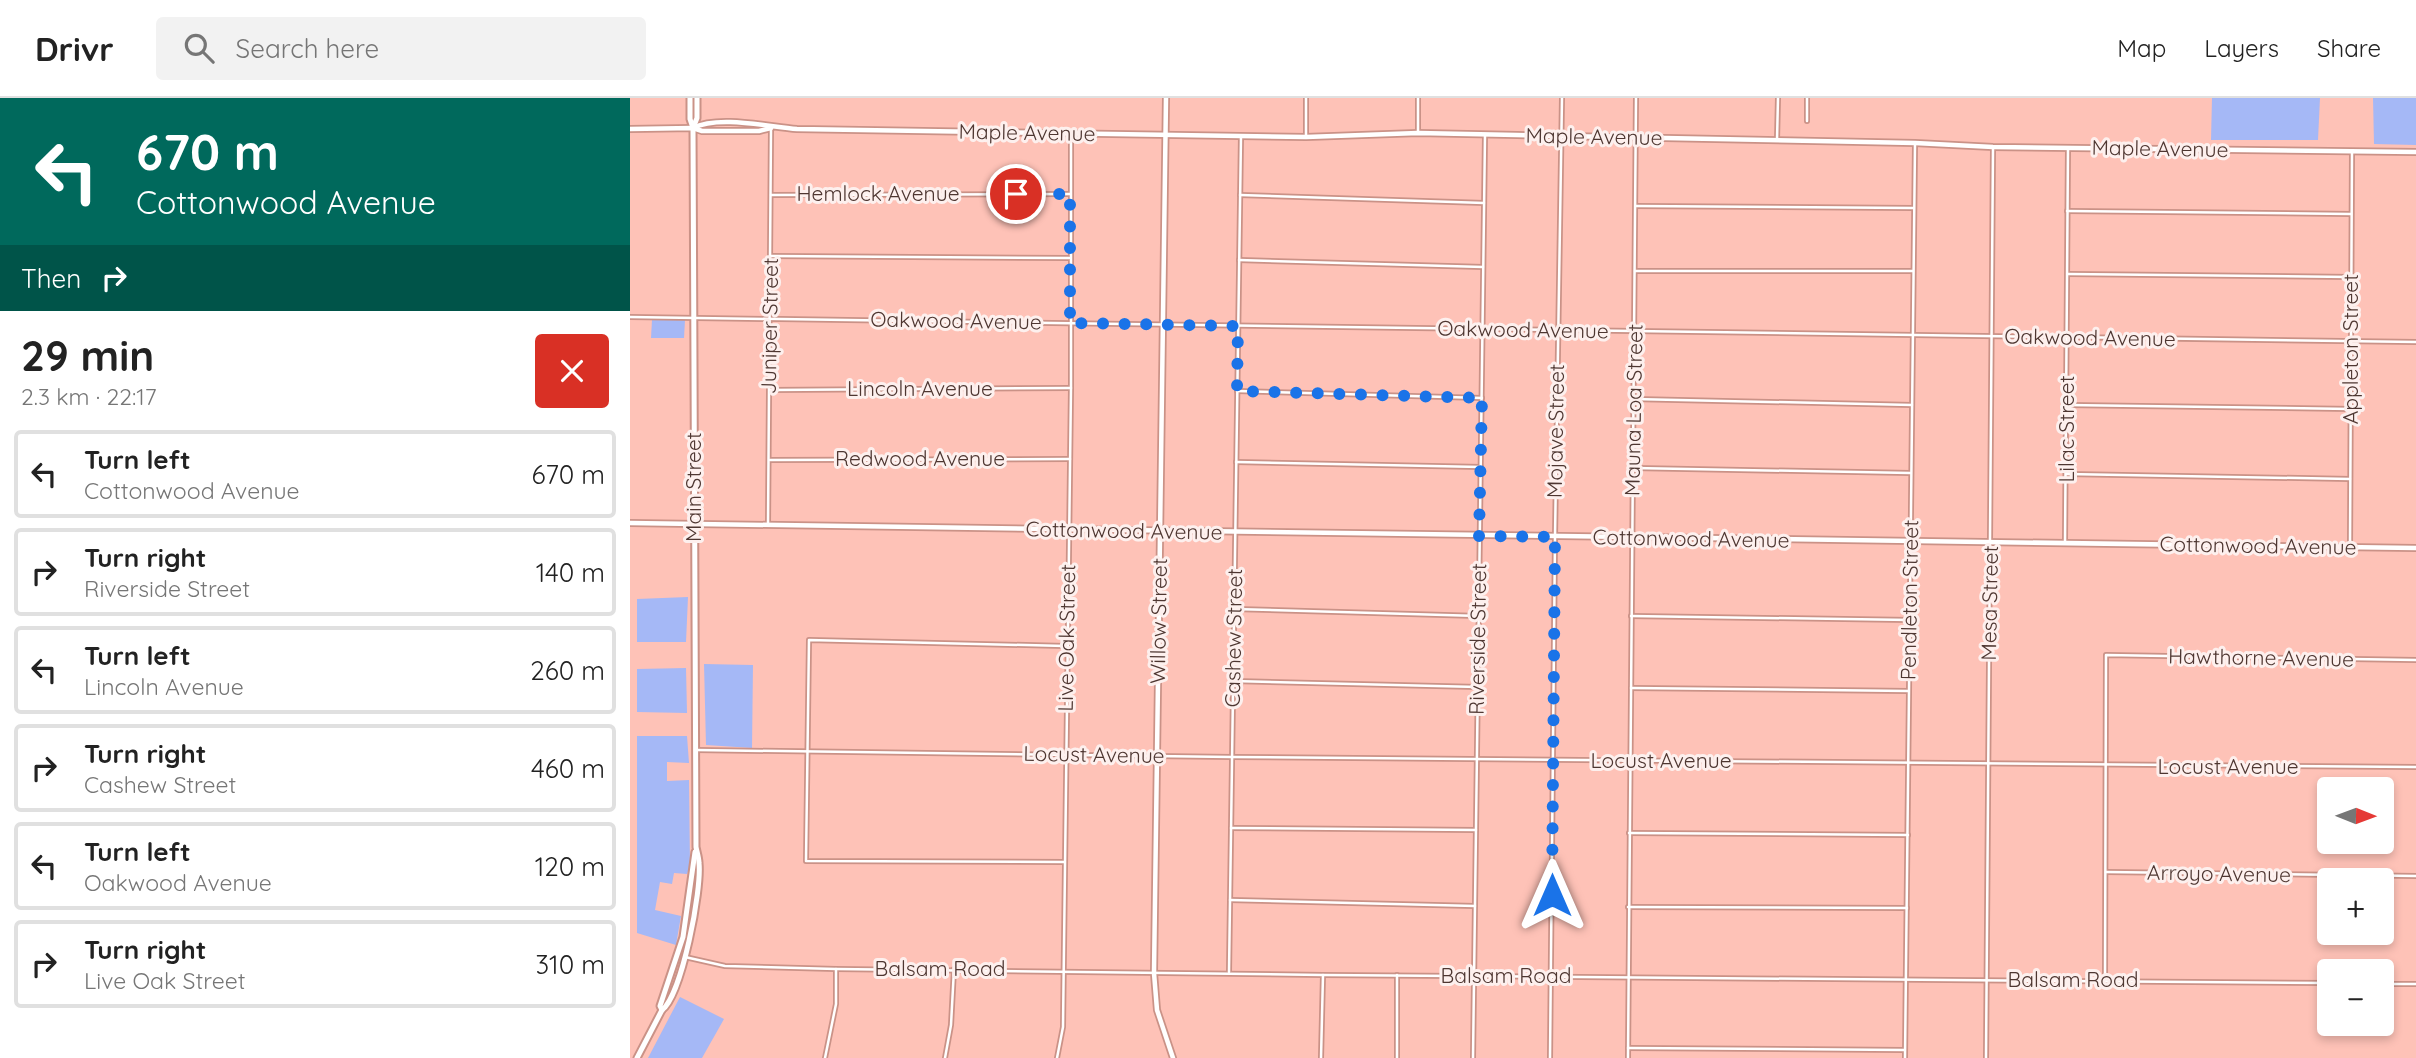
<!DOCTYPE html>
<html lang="en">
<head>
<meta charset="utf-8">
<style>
  body { margin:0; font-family:Quicksand,sans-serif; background:#f2f2f2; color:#222; height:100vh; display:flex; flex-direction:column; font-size:26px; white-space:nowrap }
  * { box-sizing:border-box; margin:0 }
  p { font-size:23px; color:#767676 }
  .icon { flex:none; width:38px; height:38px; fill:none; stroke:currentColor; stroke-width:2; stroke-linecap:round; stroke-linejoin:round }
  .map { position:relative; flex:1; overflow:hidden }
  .panel { display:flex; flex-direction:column; background:#fff; width:630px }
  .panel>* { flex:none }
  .banner { background:#00695c; color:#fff; overflow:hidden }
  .needle { width:46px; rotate:91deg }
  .tools { position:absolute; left:1687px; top:679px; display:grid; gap:14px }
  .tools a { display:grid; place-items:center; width:77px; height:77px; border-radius:7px; background:#fff; box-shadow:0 4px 10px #0003; font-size:35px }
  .pin { position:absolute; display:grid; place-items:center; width:60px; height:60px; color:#fff; margin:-30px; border:4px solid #fff; border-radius:50%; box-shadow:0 2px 7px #0007 }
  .me { position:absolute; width:77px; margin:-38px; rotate:0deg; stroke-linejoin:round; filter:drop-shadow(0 0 5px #0008) }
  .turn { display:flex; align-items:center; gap:24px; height:147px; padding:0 21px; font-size:32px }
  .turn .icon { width:91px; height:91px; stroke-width:2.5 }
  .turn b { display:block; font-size:49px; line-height:60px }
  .then { display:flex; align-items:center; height:66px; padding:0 21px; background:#0003; gap:14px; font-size:26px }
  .round { display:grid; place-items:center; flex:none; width:74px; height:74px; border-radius:7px; background:#f2f2f2 }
  .overview { display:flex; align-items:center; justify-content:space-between; height:119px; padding:0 21px }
  h1 { font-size:42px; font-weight:800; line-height:52px }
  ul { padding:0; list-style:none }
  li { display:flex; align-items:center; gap:21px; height:88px; margin:0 14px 10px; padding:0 7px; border:4px solid #e0e0e0; border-radius:7px }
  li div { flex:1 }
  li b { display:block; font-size:26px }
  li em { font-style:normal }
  header { display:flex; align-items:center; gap:42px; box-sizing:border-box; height:98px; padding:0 35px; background:#fff; border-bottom:2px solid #e0e0e0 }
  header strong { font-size:33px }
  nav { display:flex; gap:38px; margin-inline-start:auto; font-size:24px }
  .search { width:490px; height:63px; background:#f2f2f2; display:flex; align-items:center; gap:18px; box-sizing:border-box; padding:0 24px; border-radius:7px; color:#767676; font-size:26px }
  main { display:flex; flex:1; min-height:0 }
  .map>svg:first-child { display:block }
  .green { fill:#a5b8f6 }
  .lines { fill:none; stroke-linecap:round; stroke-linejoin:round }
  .street-casing { stroke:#ca9287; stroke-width:6 }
  .secondary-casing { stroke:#ca9287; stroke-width:8 }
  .primary-casing { stroke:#ca9287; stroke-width:9 }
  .street { stroke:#fff; stroke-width:2.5 }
  .secondary { stroke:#fff; stroke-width:4.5 }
  .primary { stroke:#fff; stroke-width:5 }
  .route { stroke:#1a73e8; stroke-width:12; stroke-dasharray:0 21.6 }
  .labels { text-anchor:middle; stroke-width:6; stroke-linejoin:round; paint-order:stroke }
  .street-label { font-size:21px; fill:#4e3631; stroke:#fdf0ee }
</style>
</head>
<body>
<header>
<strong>Drivr</strong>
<div class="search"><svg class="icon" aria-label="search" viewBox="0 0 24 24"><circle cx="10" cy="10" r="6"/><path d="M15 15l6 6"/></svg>Search here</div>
<nav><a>Map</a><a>Layers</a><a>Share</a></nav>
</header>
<main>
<section class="panel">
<div class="banner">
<div class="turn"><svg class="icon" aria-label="left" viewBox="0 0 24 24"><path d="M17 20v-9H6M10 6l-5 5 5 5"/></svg><div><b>670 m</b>Cottonwood Avenue</div></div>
<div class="then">Then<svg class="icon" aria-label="right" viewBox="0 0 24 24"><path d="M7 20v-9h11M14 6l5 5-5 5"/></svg></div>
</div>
<div class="overview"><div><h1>29 min</h1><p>2.3 km · 22:17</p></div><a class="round" style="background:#d93025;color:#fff"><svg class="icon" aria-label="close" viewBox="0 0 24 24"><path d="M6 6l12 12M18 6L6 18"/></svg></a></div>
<ul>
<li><svg class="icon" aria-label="left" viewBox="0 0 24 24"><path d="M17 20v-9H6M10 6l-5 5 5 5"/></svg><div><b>Turn left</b><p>Cottonwood Avenue</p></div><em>670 m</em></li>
<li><svg class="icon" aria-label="right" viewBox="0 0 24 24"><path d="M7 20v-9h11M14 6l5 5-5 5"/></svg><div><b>Turn right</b><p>Riverside Street</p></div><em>140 m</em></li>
<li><svg class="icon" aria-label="left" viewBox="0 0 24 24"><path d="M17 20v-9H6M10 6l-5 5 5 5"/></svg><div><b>Turn left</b><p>Lincoln Avenue</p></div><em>260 m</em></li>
<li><svg class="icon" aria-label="right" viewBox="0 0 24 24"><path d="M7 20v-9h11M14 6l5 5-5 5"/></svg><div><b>Turn right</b><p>Cashew Street</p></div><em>460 m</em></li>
<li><svg class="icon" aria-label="left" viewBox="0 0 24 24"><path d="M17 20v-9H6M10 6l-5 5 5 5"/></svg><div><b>Turn left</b><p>Oakwood Avenue</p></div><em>120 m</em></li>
<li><svg class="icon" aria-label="right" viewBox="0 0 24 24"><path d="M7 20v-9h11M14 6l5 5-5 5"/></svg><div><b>Turn right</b><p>Live Oak Street</p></div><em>310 m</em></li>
</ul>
</section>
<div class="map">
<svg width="1786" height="960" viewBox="0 0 1786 960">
  <rect width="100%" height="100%" fill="#fec2b7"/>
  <g class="green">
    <polygon points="1582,0 1690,0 1688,42 1581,42"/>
    <polygon points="1743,0 1786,0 1786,47 1744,46"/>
    <polygon points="22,222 55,222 54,240 21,240"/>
    <polygon points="58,499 56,544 7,544 7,501"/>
    <polygon points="74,566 123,567 122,650 76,647"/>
    <polygon points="56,570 57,615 7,614 7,571"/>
    <polygon points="7,638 57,638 59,665 37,664 37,683 59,682 60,768 57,776 44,775 42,786 30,784 25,812 51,818 46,847 7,835"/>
    <polygon points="50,899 94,921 72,960 18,960"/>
  </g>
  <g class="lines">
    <g class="street-casing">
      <g id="street">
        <polyline points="1177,23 1177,0"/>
        <polyline points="788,35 788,0"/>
        <polyline points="676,39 676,0"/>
        <polyline points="1147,42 1148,0"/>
        <polyline points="141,97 440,96"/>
        <polyline points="610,97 854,105"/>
        <polyline points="1006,108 1283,110"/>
        <polyline points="1437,113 1721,116"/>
        <polyline points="141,158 439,160"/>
        <polyline points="609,162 853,169"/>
        <polyline points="1005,173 1283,173"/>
        <polyline points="1438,176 1721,179"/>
        <polyline points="0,219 1786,244"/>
        <polyline points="140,292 441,290"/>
        <polyline points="607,293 852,300"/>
        <polyline points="1003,301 1282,307"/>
        <polyline points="1437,307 1721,311"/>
        <polyline points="140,362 440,361"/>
        <polyline points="606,364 851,369"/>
        <polyline points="1004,370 1280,375"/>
        <polyline points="1437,376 1720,381"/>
        <polyline points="138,427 141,31"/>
        <polyline points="1435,445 1438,50"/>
        <polyline points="1720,449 1722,54"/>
        <polyline points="604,511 849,518"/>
        <polyline points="1001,518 1280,522"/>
        <polyline points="603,583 848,589"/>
        <polyline points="1001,590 1278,593"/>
        <polyline points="66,652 602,659 1786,669"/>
        <polyline points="601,730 846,732"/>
        <polyline points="999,735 1278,737"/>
        <polyline points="434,764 176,763 179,542 435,548"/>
        <polyline points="1476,774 1786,778"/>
        <polyline points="600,802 845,808"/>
        <polyline points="998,809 1277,810"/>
        <polyline points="55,859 95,868 206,871 693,877 1699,885"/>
        <polyline points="599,874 611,38"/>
        <polyline points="767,877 767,960"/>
        <polyline points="1475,881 1476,557 1786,562"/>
        <polyline points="1752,886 1786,886"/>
        <polyline points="998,950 1274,952"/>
        <polyline points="195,960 206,906 206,871"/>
        <polyline points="315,960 321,927 324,871"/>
        <polyline points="427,960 433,929 441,290 441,36"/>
        <polyline points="691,960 693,877"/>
        <polyline points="843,960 855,37"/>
        <polyline points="920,960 925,439 932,0"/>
        <polyline points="998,960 1006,0"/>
        <polyline points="1275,960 1285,46"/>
        <polyline points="1356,960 1363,50"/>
      </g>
    </g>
    <g class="secondary-casing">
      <g id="secondary">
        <polyline points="536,0 524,875 527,912 543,960"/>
        <path d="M63,30C89,17 139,29 167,31L676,39L788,35L887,37L1285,45L1363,49L1786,54"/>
        <polyline points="0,31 63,30 72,33 129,33 141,30"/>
        <polyline points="0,425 1786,450"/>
      </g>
    </g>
    <g class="primary-casing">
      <g id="primary">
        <polyline points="63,30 67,20 67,0"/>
        <polyline points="32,912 30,908 53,839 65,754"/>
        <path d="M7,960L32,912C52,897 72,791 69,765C69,760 67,754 66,749L63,30L60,21V0"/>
      </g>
    </g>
    <use href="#street" class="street"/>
    <use href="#secondary" class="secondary"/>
    <use href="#primary" class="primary"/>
  </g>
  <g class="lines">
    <polyline class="route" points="386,96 440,96 440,225 608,228 607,293 852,300 849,438 925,439 922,797"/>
  </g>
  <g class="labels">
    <g class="street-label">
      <text transform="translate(397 35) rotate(1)" y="7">Maple Avenue</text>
      <text transform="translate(964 39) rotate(1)" y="7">Maple Avenue</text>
      <text transform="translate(1530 51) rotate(1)" y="7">Maple Avenue</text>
      <text x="248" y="103">Hemlock Avenue</text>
      <text transform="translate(326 223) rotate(1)" y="7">Oakwood Avenue</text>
      <text transform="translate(140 228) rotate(-89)" y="7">Juniper Street</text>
      <text transform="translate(893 232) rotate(1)" y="7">Oakwood Avenue</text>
      <text transform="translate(1460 240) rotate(1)" y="7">Oakwood Avenue</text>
      <text transform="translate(1721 251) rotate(-90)" y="7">Appleton Street</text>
      <text x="290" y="298">Lincoln Avenue</text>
      <text transform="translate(1004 312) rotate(-89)" y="7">Mauna Loa Street</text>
      <text transform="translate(1437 331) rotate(-90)" y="7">Lilac Street</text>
      <text transform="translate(926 333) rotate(-89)" y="7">Mojave Street</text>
      <text x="290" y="368">Redwood Avenue</text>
      <text transform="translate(64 389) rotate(-90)" y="7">Main Street</text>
      <text transform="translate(494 433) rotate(1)" y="7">Cottonwood Avenue</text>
      <text transform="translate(1061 441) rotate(1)" y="7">Cottonwood Avenue</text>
      <text transform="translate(1628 448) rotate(1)" y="7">Cottonwood Avenue</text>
      <text transform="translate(1280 502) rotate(-89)" y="7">Pendleton Street</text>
      <text transform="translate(1360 505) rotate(-89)" y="7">Mesa Street</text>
      <text transform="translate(529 523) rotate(-89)" y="7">Willow Street</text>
      <text transform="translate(437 540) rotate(-89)" y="7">Live Oak Street</text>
      <text transform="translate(604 540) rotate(-89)" y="7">Cashew Street</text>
      <text transform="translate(848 541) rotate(-89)" y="7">Riverside Street</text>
      <text transform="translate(1631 560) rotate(1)" y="7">Hawthorne Avenue</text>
      <text transform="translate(464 657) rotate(1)" y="7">Locust Avenue</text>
      <text x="1031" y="670">Locust Avenue</text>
      <text x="1598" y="676">Locust Avenue</text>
      <text transform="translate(1589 776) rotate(1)" y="7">Arroyo Avenue</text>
      <text x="310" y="878">Balsam Road</text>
      <text x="876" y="885">Balsam Road</text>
      <text x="1443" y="889">Balsam Road</text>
    </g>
  </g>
</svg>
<div class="tools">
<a><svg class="needle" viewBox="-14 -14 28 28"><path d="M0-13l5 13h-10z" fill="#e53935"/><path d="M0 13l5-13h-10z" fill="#767676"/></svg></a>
<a>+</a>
<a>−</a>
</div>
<div class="pin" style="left:386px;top:96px;background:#d93025"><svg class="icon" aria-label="arrive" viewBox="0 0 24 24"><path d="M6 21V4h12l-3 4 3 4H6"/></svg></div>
<svg class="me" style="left:922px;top:797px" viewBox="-20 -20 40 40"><path d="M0-17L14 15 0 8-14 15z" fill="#1a73e8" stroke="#fff" stroke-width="4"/></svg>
</div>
</main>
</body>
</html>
